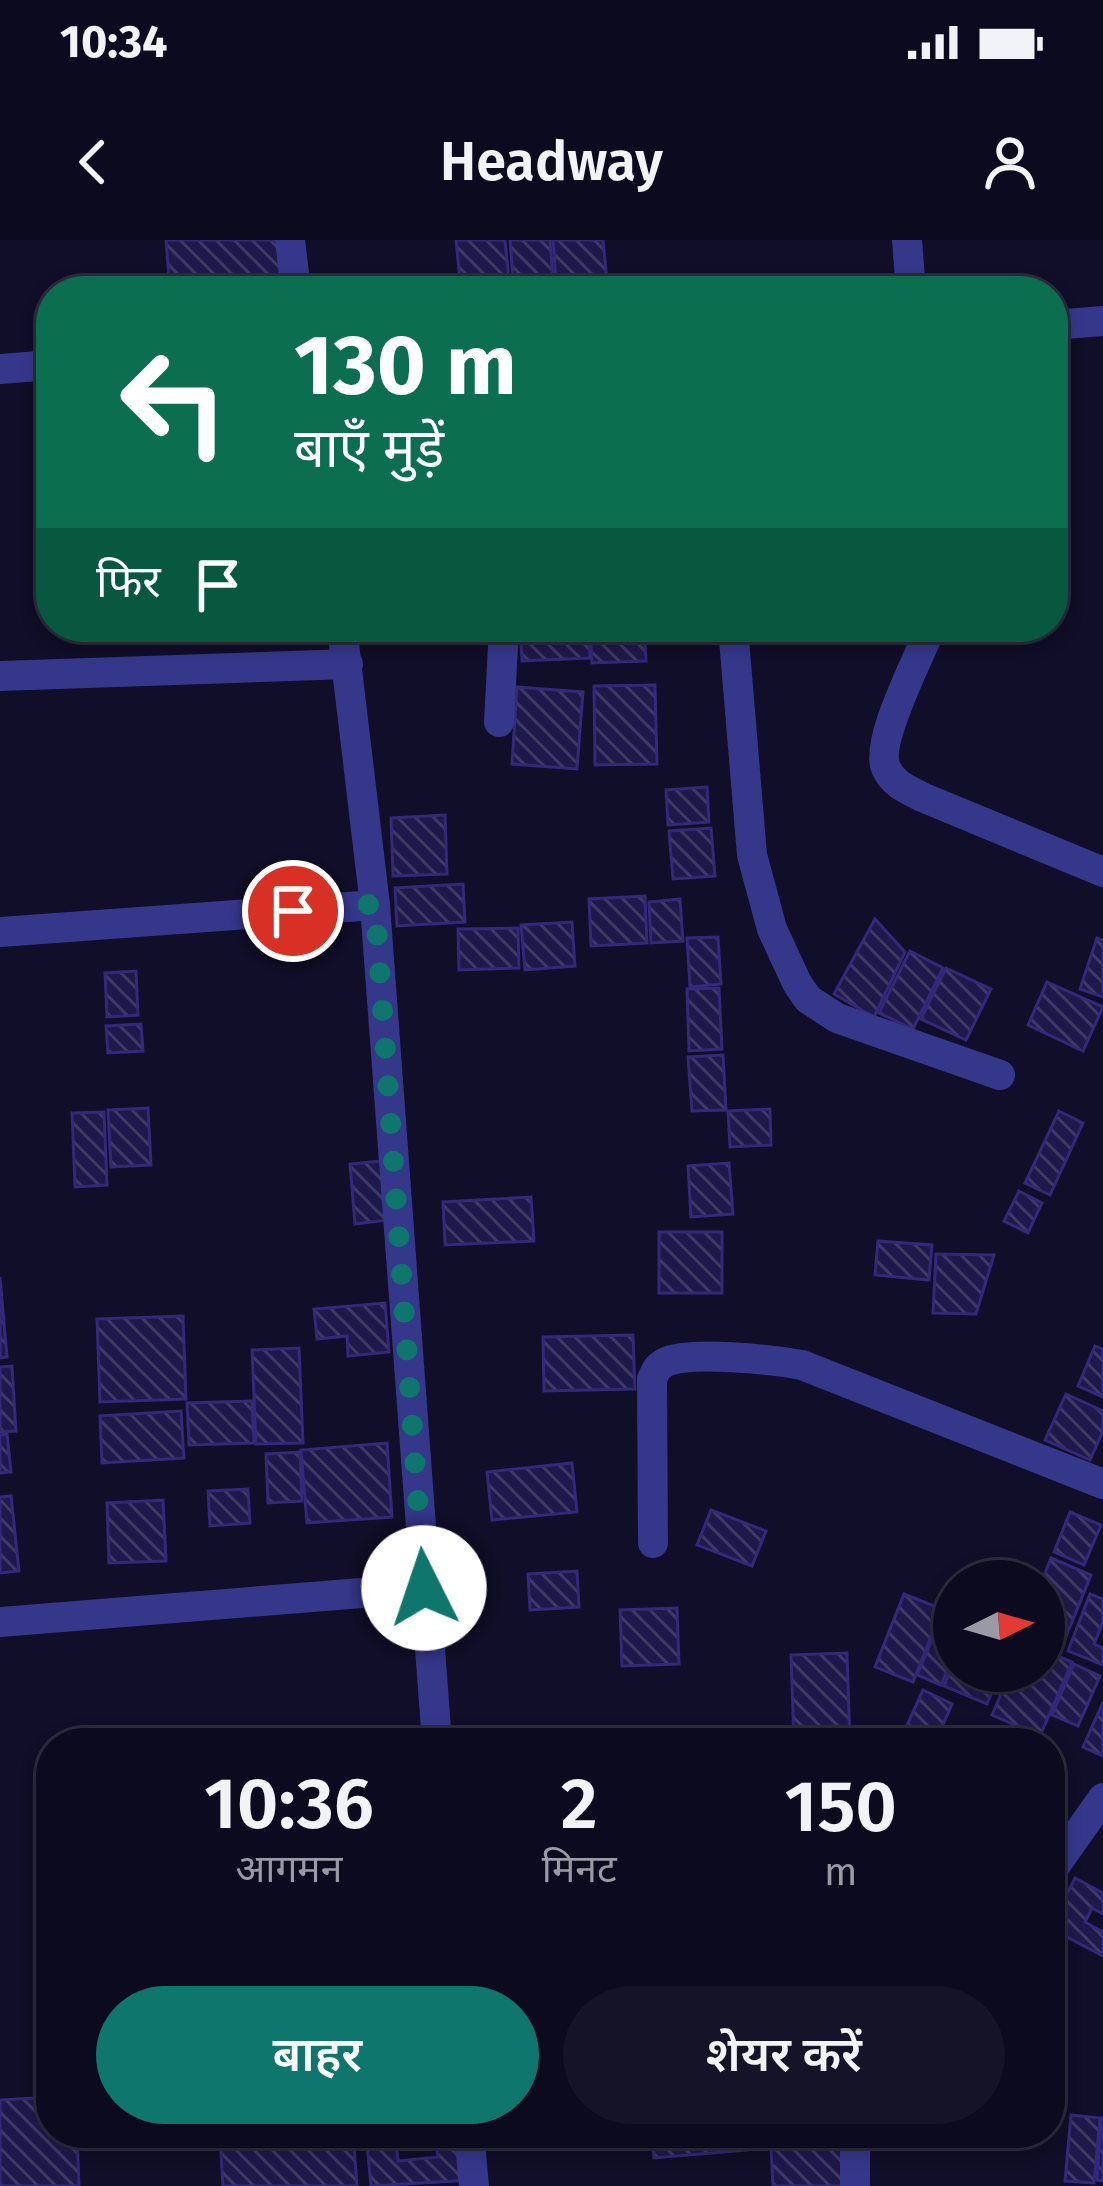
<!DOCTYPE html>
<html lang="hi">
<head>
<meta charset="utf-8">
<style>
  body { margin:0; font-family:"Fira Sans","Noto Sans Devanagari",sans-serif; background:#151327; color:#f1f3f6; height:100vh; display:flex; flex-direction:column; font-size:45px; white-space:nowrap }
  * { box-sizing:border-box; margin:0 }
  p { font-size:39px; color:#9a9aa4 }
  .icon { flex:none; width:66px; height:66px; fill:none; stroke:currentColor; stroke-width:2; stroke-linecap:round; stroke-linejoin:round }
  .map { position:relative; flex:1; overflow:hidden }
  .side { position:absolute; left:36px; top:1488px; width:1029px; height:420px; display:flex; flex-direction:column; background:#0c0a1e; border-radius:48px; box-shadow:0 6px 18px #0003,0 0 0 3px #2c2b3c }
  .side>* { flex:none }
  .guide { position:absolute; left:36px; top:36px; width:1032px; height:366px; border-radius:48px; box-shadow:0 6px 18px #0003,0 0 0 3px #2c2b3c; background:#0b6e4f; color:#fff; overflow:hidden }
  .needle { width:78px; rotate:85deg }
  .tools { position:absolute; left:933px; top:1320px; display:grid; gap:24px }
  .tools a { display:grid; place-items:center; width:132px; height:132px; border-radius:50%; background:#0c0a1e; box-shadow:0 6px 18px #0003,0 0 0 3px #2c2b3c; font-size:60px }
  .pin { position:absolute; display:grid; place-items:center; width:102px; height:102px; color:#fff; margin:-51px; border:6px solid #fff; border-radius:50%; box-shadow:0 3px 12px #0007 }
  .me { position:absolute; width:132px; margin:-66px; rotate:356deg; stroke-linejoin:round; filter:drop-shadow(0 0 9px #0008) }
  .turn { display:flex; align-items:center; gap:42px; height:252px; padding:0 60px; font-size:54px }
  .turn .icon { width:156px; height:156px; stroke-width:2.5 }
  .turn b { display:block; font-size:84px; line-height:102px }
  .then { display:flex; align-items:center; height:114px; padding:0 60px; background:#0003; gap:24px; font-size:45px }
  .eta { display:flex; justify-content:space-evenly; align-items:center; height:204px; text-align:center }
  .eta b { font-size:72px; font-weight:600; line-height:84px }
  .button { display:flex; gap:24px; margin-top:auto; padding:24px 60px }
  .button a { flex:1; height:138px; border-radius:72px; background:#0f766e; color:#fff; font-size:48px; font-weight:600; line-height:138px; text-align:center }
  .button a+a { background:#151327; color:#f1f3f6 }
  .status { display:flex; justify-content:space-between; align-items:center; height:84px; padding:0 60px; background:#0c0a1e; direction:ltr }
  .status svg { height:33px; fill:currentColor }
  header { display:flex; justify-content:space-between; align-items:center; height:156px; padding:0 60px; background:#0c0a1e; font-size:54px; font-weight:600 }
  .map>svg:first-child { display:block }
  .building { fill:url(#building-back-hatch); stroke:#332879; stroke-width:3 }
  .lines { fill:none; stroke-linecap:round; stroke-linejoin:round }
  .minor { stroke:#35378b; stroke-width:30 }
  .route { stroke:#0f766e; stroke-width:21; stroke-dasharray:0 37.8 }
</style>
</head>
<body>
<div class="status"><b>10:34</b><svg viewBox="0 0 49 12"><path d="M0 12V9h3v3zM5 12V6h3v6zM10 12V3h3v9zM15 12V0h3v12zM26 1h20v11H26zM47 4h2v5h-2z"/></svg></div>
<header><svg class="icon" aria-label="back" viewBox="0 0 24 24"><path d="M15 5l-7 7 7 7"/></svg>Headway<svg class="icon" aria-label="person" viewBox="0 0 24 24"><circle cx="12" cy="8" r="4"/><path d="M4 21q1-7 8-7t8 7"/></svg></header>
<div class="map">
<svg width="1103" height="1946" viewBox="0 0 1103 1946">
  <defs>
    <pattern id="building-back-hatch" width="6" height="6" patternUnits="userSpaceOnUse" patternTransform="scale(3)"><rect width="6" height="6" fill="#1f184b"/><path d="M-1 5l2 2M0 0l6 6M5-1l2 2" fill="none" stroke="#3f3966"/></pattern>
  </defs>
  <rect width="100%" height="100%" fill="#100e28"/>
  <g class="building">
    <polygon points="166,0 277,0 282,51 170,51"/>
    <polygon points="456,0 505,0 510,51 461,51"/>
    <polygon points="510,0 550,0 554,51 514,51"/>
    <polygon points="553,0 603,0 608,51 557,51"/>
    <polygon points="826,41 826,51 760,51 760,46"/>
    <polygon points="247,387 321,387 322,394 248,401"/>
    <polygon points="520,387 588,387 590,418 522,421"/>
    <polygon points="590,387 644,387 646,421 592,423"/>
    <polygon points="655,445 657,524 595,525 594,446"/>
    <polygon points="517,447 583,452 577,529 512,524"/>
    <polygon points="707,547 709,582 668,585 666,550"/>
    <polygon points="445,575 447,634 393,636 391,578"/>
    <polygon points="711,588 715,636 673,639 669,591"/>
    <polygon points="463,644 465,682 397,686 395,648"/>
    <polygon points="645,656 647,703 591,706 589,659"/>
    <polygon points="680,659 683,701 651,703 649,662"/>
    <polygon points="875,679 905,712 874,777 834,754"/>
    <polygon points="572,682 575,726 525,730 521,685"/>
    <polygon points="518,688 519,728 459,730 458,689"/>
    <polygon points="718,697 721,744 690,747 687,698"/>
    <polygon points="1097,698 1103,700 1103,757 1080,749"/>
    <polygon points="910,711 943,728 913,789 879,773"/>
    <polygon points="946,728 991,749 966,800 921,779"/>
    <polygon points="136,731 138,775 107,777 105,733"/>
    <polygon points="1047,742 1103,767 1083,811 1028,785"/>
    <polygon points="719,748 722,809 689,811 687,749"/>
    <polygon points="141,784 143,811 108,813 106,786"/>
    <polygon points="723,815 726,870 692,871 688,817"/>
    <polygon points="148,868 151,925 111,927 108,870"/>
    <polygon points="770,869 771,905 730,907 728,871"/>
    <polygon points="1059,871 1083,883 1050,955 1025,943"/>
    <polygon points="104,872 107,945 75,947 72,873"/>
    <polygon points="382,921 388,980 355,984 350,924"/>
    <polygon points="729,923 733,974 691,977 688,926"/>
    <polygon points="1019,951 1042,963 1028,993 1004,981"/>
    <polygon points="531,957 534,1001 445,1005 443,962"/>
    <rect x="659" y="992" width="63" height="61"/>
    <polygon points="878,1001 932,1005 929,1040 875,1035"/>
    <polygon points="936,1014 994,1015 976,1074 933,1073"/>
    <polygon points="0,1037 7,1117 0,1118"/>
    <polygon points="385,1063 389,1112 348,1116 347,1096 317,1099 314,1069"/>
    <polygon points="183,1076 186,1159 100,1162 97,1079"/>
    <polygon points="633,1095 635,1149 544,1151 543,1097"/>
    <polygon points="1095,1106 1103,1109 1103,1157 1078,1146"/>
    <polygon points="299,1108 303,1203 256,1204 252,1110"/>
    <polygon points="12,1126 16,1191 0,1192 0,1127"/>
    <polygon points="1066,1154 1103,1171 1103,1191 1090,1220 1045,1200"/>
    <polygon points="252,1161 254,1203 189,1205 187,1163"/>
    <polygon points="181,1171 184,1218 102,1223 100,1176"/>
    <polygon points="7,1194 11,1232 0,1233 0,1195"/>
    <polygon points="387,1203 392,1277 307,1283 301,1210"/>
    <polygon points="300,1212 302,1261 268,1263 266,1214"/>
    <polygon points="572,1223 577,1272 492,1280 487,1232"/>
    <polygon points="248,1249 250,1283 210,1286 208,1251"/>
    <polygon points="11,1256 19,1331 0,1333 0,1257"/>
    <polygon points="163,1260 166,1321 109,1323 107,1263"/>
    <polygon points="711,1270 766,1291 752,1326 697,1305"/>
    <polygon points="1070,1272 1101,1285 1084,1325 1054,1312"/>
    <polygon points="1051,1318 1091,1335 1065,1399 1044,1391 1042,1341"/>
    <polygon points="577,1331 579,1367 530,1370 528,1334"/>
    <polygon points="904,1354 942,1369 913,1442 875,1427"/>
    <polygon points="1090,1354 1103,1359 1103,1382 1094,1404 1103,1408 1103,1425 1068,1411"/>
    <polygon points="946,1367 954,1370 954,1414 941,1445 917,1435"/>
    <polygon points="677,1368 679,1424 622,1426 620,1370"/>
    <polygon points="1044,1410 1072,1422 1040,1496 992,1475 1011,1431 1044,1431"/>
    <polygon points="847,1413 850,1503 794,1503 791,1415"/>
    <polygon points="954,1422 954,1431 1001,1431 987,1464 944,1446"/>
    <polygon points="1074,1424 1100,1436 1078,1486 1052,1475"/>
    <polygon points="923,1450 952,1464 935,1503 899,1503"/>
    <polygon points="1103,1462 1103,1516 1083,1507"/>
    <polygon points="1075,1638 1103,1653 1103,1674 1092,1668 1085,1682 1103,1692 1103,1716 1050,1688"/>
    <polygon points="51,1857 51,1893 77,1893 79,1946 0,1946 0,1860"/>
    <polygon points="1071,1875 1100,1878 1094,1943 1065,1941"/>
    <polygon points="1101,1878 1103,1878 1103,1941 1097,1940"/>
    <polygon points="287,1893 353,1893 357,1946 223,1946 220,1898"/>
    <polygon points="395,1893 398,1921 438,1917 435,1893 466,1893 471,1940 371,1946 366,1894"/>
    <polygon points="652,1893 746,1893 748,1910 654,1918"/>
    <polygon points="766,1893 846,1893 847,1898 766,1900"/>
    <polygon points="844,1903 847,1946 773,1946 771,1908"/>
  </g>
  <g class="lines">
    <g class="minor">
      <polyline points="290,0 296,51"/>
      <polyline points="907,0 911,51"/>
      <polyline points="1053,85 1103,81"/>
      <polyline points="0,129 51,125"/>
      <polyline points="342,387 375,665 437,1503"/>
      <polyline points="733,387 752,615 772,689 797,743 808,759 837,778 1000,835"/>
      <path d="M931,387C920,416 874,502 886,528C893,544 907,549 922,557L1103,632"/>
      <polyline points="0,436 348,424"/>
      <polyline points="499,482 504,387"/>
      <polyline points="0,692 375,665"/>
      <path d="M653,1303L652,1139C656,1131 656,1128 664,1123C688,1110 774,1120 802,1125L1103,1244"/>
      <polyline points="0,1382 424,1348"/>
      <polyline points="1050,1633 1103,1558"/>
      <polyline points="469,1893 474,1946"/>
      <polyline points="855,1946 855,1893"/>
    </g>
  </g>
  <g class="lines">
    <polyline class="route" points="293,671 375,664 424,1348"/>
  </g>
</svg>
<div class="tools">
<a><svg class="needle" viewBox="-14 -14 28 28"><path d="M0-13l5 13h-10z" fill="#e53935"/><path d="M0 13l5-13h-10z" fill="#9a9aa4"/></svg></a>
</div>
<div class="pin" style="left:293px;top:671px;background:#d93025"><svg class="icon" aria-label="arrive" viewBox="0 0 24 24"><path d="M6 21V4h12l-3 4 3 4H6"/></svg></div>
<svg class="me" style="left:424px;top:1348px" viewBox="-20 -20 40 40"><circle r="19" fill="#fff"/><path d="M0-13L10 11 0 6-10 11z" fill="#0f766e"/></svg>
<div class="guide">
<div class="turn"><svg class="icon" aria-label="left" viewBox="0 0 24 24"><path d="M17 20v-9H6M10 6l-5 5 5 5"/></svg><div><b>130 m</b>बाएँ मुड़ें</div></div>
<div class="then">फिर<svg class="icon" aria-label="arrive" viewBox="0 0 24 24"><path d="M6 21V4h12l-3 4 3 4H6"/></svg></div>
</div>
<section class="side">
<div class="eta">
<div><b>10:36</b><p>आगमन</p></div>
<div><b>2</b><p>मिनट</p></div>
<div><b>150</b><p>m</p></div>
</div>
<div class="button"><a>बाहर</a><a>शेयर करें</a></div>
</section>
</div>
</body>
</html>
